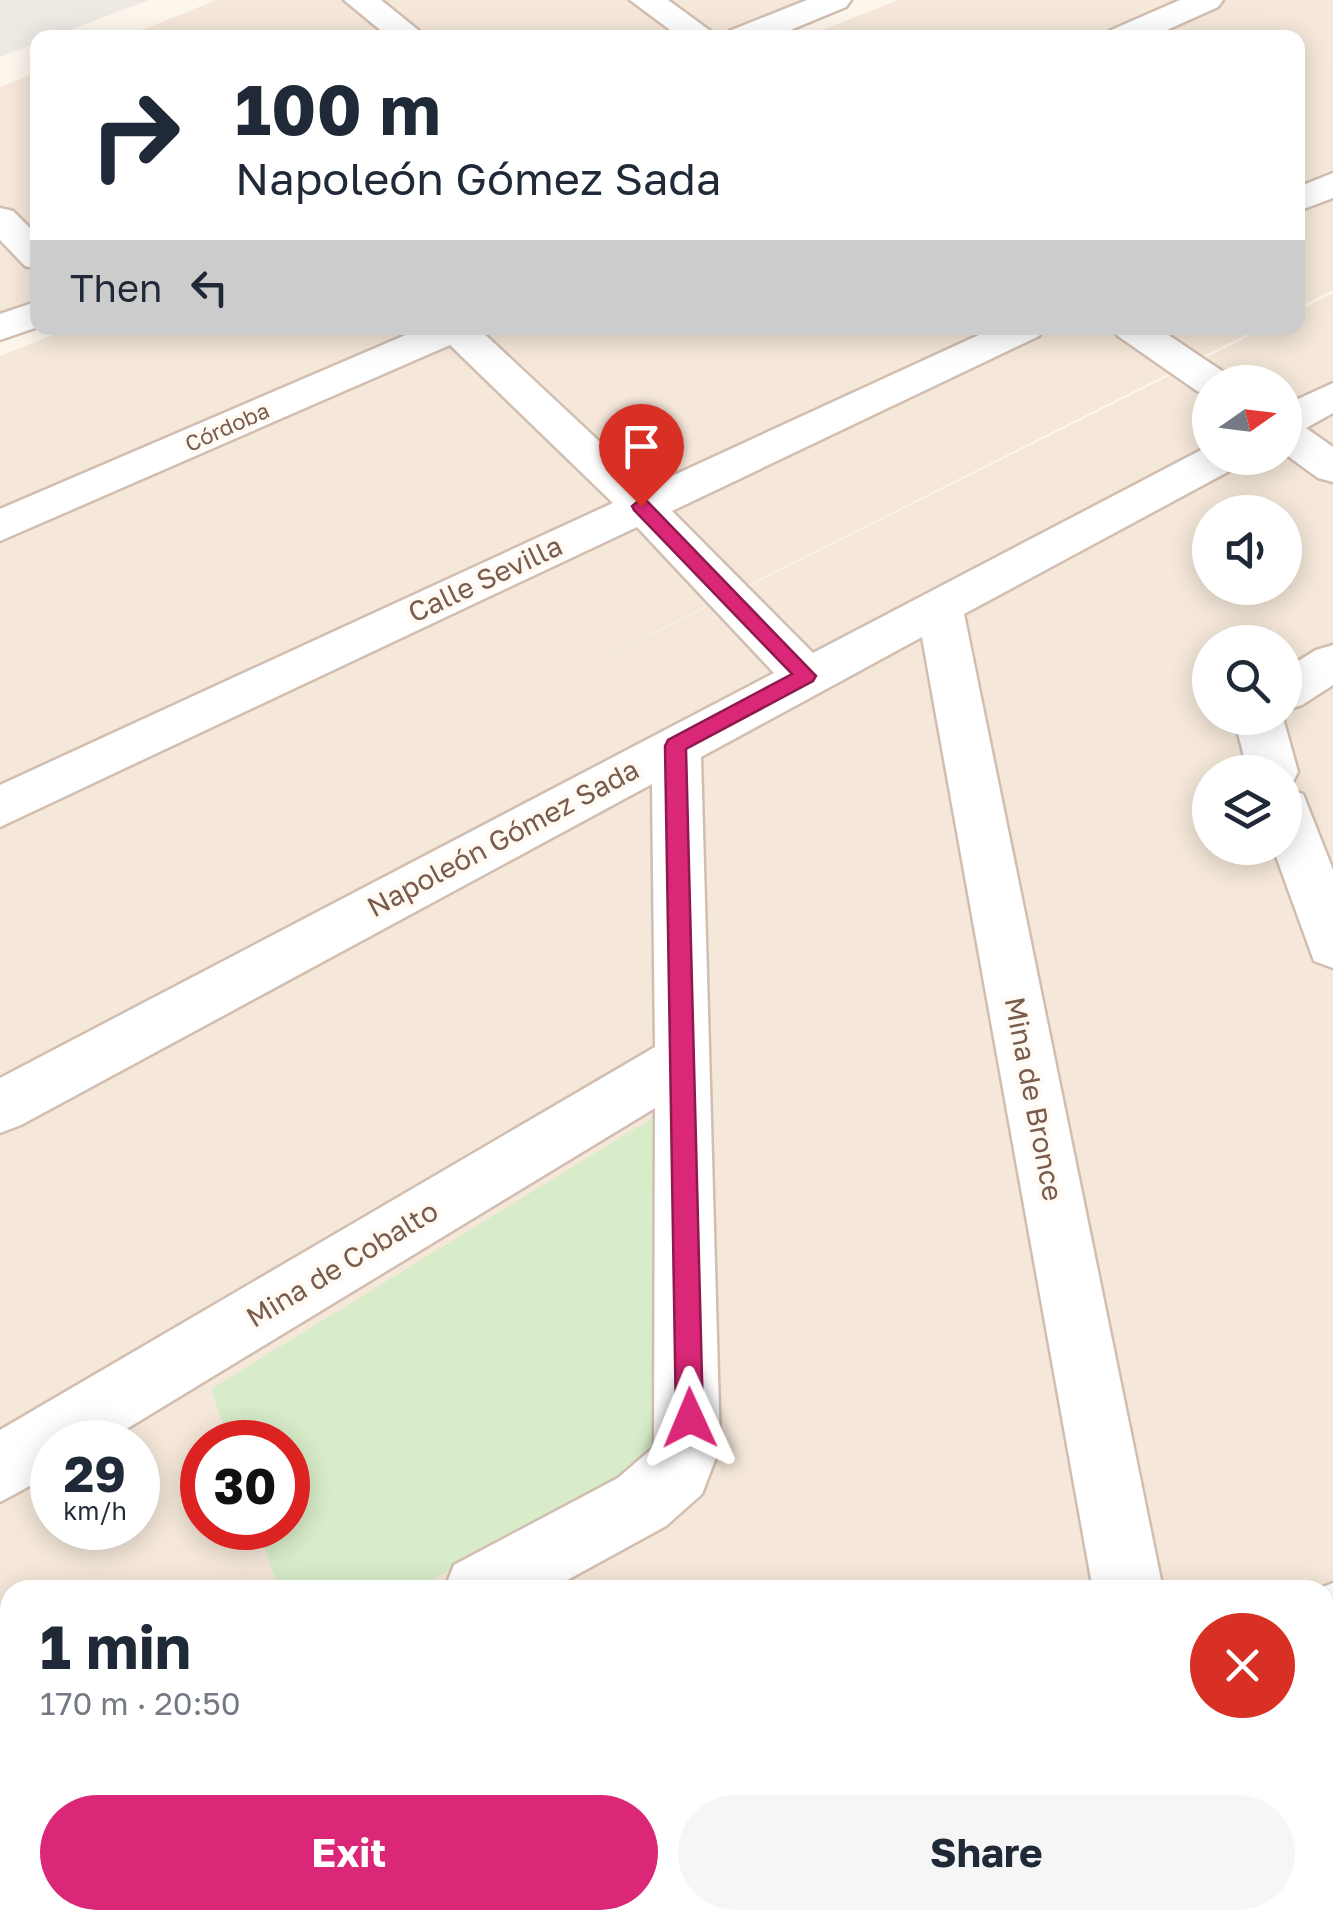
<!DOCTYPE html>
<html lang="en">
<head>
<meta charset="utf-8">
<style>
  body { margin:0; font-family:"Golos Text",sans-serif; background:#f6f6f7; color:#1f2937; height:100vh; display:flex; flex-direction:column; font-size:38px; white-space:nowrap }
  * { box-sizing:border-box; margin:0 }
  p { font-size:32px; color:#747a83 }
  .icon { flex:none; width:55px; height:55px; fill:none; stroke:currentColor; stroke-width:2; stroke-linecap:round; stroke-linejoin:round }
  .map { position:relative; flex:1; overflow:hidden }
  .sheet { position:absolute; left:0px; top:1580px; width:1335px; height:350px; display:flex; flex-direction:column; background:#fff; border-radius:30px 30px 0 0; box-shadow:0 5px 25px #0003 }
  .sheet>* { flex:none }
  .hud { position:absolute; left:30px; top:30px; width:1275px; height:305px; border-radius:20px; box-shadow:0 5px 25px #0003; background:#fff; color:#1f2937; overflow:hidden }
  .needle { width:65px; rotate:76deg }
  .tools { position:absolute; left:1192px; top:365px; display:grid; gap:20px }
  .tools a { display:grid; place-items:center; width:110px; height:110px; border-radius:50%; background:#fff; box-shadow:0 5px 25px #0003; font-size:50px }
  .speed { position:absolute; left:30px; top:1420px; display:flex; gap:20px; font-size:50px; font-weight:700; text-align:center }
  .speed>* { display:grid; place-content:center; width:130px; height:130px; border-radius:50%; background:#fff; box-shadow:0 5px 25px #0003; line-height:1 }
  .speed small { font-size:25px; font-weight:400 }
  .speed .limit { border:15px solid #d22; background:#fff; color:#111 }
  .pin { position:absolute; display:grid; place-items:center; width:85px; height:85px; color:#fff; margin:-102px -42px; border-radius:50% 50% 50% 0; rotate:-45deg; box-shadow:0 0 10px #0007 }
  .pin .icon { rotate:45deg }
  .me { position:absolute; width:110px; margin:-55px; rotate:359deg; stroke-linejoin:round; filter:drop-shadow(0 0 8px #0008) }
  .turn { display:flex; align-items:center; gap:35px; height:210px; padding:0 40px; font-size:45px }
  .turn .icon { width:130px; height:130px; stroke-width:2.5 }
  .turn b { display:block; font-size:70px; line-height:85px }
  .then { display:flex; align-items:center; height:95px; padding:0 40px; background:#0003; gap:20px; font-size:38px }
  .round { display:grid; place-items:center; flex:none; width:105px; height:105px; border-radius:52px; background:#f6f6f7 }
  .head { display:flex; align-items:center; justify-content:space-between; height:170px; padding:0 40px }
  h1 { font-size:60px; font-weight:700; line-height:75px }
  .action { display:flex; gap:20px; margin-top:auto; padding:20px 40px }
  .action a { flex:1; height:115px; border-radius:60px; background:#db2777; color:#fff; font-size:40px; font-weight:700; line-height:115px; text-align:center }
  .action a+a { background:#f6f6f7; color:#1f2937 }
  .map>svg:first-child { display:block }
  .residential { fill:#f5e8da; fill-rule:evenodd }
  .industrial { fill:#efe9e4 }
  .green { fill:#d8ecc9 }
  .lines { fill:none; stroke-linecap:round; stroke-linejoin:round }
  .street-casing { stroke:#d1beb0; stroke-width:5 }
  .secondary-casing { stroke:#d6c0b0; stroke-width:5 }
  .street { fill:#fff; fill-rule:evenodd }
  .secondary { fill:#fff; fill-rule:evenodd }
  .route { fill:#db2777; stroke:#8e194d; stroke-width:2.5 }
  .labels { text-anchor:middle; stroke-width:8; stroke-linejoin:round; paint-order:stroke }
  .far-street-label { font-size:22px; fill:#7a5c4d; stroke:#fffaf3 }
  .street-label { font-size:28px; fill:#7a5c4d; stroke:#fffaf3 }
</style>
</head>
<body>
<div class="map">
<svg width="1333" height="1930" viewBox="0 0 1333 1930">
  <rect width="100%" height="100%" fill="#fdf6ec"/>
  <g class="residential">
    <polygon points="216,0 802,0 706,37 123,38"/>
    <polygon points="898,0 1333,0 1333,290 1298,308 1298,38 803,38"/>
    <polygon points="37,72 37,298 0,313 0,87"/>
    <path d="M1333,293V1930H0V356L71,328H1259L552,684L1265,328H1298V311ZM1210,382H1285V458H1210ZM1210,512H1285V588H1210ZM1210,642H1285V718H1210ZM1210,772H1285V848H1210ZM52,1442H138V1528H52ZM202,1442H288V1528H202ZM10,1590H1325V1920H10Z"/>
  </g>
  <polygon class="industrial" points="0,0 149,0 51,37 38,38 37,43 0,57"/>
  <polygon class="green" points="662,1112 676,1457 410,1590 279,1590 258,1528 288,1528 288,1442 229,1442 211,1389"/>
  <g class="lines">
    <g class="street-casing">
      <g id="street">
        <polygon points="344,0 381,0 428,38 390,38"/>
        <polygon points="630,0 668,0 720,38 681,38"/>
        <polygon points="807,0 851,0 846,7 771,38 725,38 729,31"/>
        <polygon points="1180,0 1223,0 1218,7 1149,38 1105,38 1109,31"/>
        <polygon points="1333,173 1333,198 1298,211 1298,187"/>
        <polygon points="0,208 13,211 38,236 38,269 25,266 0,240"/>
        <polygon points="38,301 38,327 0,340 0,314"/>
        <polygon points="422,328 478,328 648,487 994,328 1044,328 1039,336 672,511 813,653 1205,448 1210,447 1210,458 1241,458 1235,468 964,614 1163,1590 1093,1590 922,637 701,757 720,1447 702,1494 666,1526 549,1590 444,1590 454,1565 618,1478 654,1447 655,1108 105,1442 52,1442 52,1474 0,1502 0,1430 655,1047 652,784 21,1125 0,1133 0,1078 774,673 637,527 0,827 0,785 613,503 450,345 0,541 0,509"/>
        <polygon points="1112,328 1158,328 1225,373 1231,382 1210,382 1210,395 1197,391 1118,336"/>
        <polygon points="1333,383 1333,413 1306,428 1333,447 1333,482 1318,478 1285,454 1285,405"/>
        <polygon points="1333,645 1333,685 1302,705 1285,710 1285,669 1316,650"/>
        <polygon points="1234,718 1283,718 1298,772 1291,786 1285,788 1285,772 1248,772"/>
        <polygon points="1285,788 1303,794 1333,870 1333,968 1314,961 1273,848 1285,848"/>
        <polygon points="10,1807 10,1884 0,1888 0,1811"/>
      </g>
    </g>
    <g class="secondary-casing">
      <g id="secondary">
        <polygon points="1333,1583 1333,1655 1325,1658 1325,1590 1315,1590"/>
        <polygon points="1333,1735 1333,1812 1325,1815 1325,1738"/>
        <polygon points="815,1920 905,1920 901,1930 811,1930"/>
        <polygon points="1072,1920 1160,1920 1156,1930 1068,1930"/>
      </g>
    </g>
    <use href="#street" class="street"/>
    <use href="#secondary" class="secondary"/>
  </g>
  <polygon class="route" points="641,499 647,501 816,676 813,681 686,749 703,1418 699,1427 690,1431 680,1427 676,1418 665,746 668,740 792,674 634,510 632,506"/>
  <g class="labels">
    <g class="far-street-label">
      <text transform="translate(227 427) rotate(-24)" y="8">Córdoba</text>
    </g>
    <g class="street-label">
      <text transform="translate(485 579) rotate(-25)" y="10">Calle Sevilla</text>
      <text transform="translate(503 838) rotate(-28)" y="10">Napoleón Gómez Sada</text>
      <text transform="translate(1034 1099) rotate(79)" y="10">Mina de Bronce</text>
      <text transform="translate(342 1264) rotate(-31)" y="10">Mina de Cobalto</text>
    </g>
  </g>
</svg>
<div class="tools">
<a><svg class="needle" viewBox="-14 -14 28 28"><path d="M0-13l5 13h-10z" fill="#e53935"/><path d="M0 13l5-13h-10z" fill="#747a83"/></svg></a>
<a><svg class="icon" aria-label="sound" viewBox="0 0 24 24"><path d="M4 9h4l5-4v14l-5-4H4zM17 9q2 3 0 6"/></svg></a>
<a><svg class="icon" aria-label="search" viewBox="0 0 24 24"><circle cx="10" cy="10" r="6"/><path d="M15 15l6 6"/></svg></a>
<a><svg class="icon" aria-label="layers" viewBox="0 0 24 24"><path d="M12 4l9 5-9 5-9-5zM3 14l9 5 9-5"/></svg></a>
</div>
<div class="speed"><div>29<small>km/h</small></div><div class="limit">30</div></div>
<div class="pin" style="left:641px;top:506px;background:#d93025"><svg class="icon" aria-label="arrive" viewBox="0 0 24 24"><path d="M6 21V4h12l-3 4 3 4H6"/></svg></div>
<svg class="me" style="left:690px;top:1418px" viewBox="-20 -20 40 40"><path d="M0-17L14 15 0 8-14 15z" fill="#db2777" stroke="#fff" stroke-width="4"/></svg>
<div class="hud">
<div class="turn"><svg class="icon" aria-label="right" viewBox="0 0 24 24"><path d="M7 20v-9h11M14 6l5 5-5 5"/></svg><div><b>100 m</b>Napoleón Gómez Sada</div></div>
<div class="then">Then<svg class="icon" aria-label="left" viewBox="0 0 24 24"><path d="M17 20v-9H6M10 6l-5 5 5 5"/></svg></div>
</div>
<section class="sheet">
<div class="head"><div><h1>1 min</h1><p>170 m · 20:50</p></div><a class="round" style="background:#d93025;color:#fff"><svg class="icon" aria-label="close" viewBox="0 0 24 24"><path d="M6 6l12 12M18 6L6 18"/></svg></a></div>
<div class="action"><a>Exit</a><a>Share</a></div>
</section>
</div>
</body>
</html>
